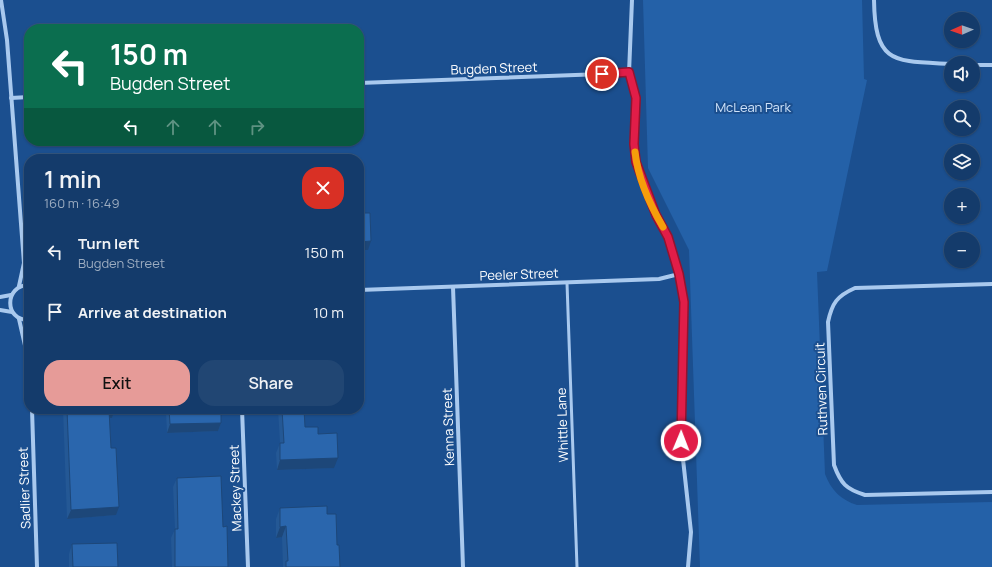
<!DOCTYPE html>
<html lang="en">
<head>
<meta charset="utf-8">
<style>
  body { margin:0; font-family:Manrope,sans-serif; background:#214673; color:#f1f3f6; height:100vh; display:flex; flex-direction:column; font-size:15px; white-space:nowrap }
  * { box-sizing:border-box; margin:0 }
  p { font-size:13px; color:#9dadc1 }
  .icon { flex:none; width:22px; height:22px; fill:none; stroke:currentColor; stroke-width:2; stroke-linecap:round; stroke-linejoin:round }
  .map { position:relative; flex:1; overflow:hidden }
  .details { position:absolute; left:24px; top:154px; width:340px; height:260px; display:flex; flex-direction:column; background:#143b6b; border-radius:16px; box-shadow:0 1px 3px #0004,0 0 0 1px #33557e }
  .details>* { flex:none }
  .hud { position:absolute; left:24px; top:24px; width:340px; height:122px; border-radius:16px; box-shadow:0 1px 3px #0004,0 0 0 1px #33557e; background:#0b6e4f; color:#fff; overflow:hidden }
  .needle { width:26px; rotate:268deg }
  .fabs { position:absolute; left:944px; top:12px; display:grid; gap:8px }
  .fabs a { display:grid; place-items:center; width:36px; height:36px; border-radius:50%; background:#143b6b; box-shadow:0 1px 3px #0004,0 0 0 1px #33557e; font-size:20px }
  .pin { position:absolute; display:grid; place-items:center; width:34px; height:34px; color:#fff; margin:-17px; border:2px solid #fff; border-radius:50%; box-shadow:0 1px 4px #0007 }
  .me { position:absolute; width:44px; margin:-22px; rotate:1deg; stroke-linejoin:round; filter:drop-shadow(0 0 3px #0008) }
  .turn { display:flex; align-items:center; gap:14px; height:84px; padding:0 20px; font-size:18px }
  .turn .icon { width:52px; height:52px; stroke-width:2.5 }
  .turn b { display:block; font-size:28px; line-height:34px }
  .lanes { display:flex; align-items:center; height:38px; padding:0 20px; background:#0003; justify-content:center; gap:20px; direction:ltr }
  .lanes .off { opacity:.35 }
  .round { display:grid; place-items:center; flex:none; width:42px; height:42px; border-radius:16px; background:#214673 }
  .headline { display:flex; align-items:center; justify-content:space-between; height:68px; padding:0 20px }
  h1 { font-size:24px; font-weight:600; line-height:30px }
  .cta { display:flex; gap:8px; margin-top:auto; padding:8px 20px }
  .cta a { flex:1; height:46px; border-radius:16px; background:#e69b98; color:#111; font-size:16px; font-weight:600; line-height:46px; text-align:center }
  .cta a+a { background:#214673; color:#f1f3f6 }
  ul { padding:0; list-style:none }
  li { display:flex; align-items:center; gap:12px; height:60px; padding:0 20px }
  li div { flex:1 }
  li b { display:block; font-size:15px }
  li em { font-style:normal }
  .map>svg:first-child { display:block }
  .green { fill:#2461a8 }
  .lines { fill:none; stroke-linecap:round; stroke-linejoin:round }
  .service { stroke:#a9c9ee; stroke-width:3 }
  .minor { stroke:#a9c9ee; stroke-width:4 }
  .wall { fill:#245895 }
  .shaded-wall { fill:#1d4779 }
  .building { fill:#2a66ad; stroke:#1d4779 }
  .route-casing { stroke:#92132f; stroke-width:10 }
  .route { stroke:#e11d48; stroke-width:7 }
  .slow { stroke:#f59e0b; stroke-width:7 }
  .labels { text-anchor:middle; stroke-width:4; stroke-linejoin:round; paint-order:stroke }
  .street-label { font-size:13px; fill:#fff; stroke:#1b4f8f }
  .park-label { font-size:13px; fill:#cfe3fa; stroke:#1b4f8f }
</style>
</head>
<body>
<div class="map">
<svg width="992" height="567" viewBox="0 0 992 567">
  <rect width="100%" height="100%" fill="#1b4f8f"/>
  <path class="green" d="M643,0H862L864,79L867,80L827,271L817,272L825,474C831,490 841,500 857,505L992,502V567H700L689,250L648,168Z"/>
  <g class="lines">
    <polyline class="service" points="567,283 577,567"/>
    <g class="minor">
      <polyline points="1,0 7,40 24,263 19,286"/>
      <polyline points="632,0 629,73 636,98 633,144 636,162 656,215 668,237 679,274 684,302 681,441 691,532 688,567"/>
      <path d="M874,0C875,65 894,61 951,64"/>
      <polyline points="973,65 992,65"/>
      <polyline points="359,83 629,73"/>
      <polyline points="11,98 29,97"/>
      <polyline points="24,263 29,276"/>
      <path d="M992,284L855,288C837,296 832,303 828,322L834,465C841,484 846,489 865,495L992,492"/>
      <path d="M29,285C4,285 4,321 29,320"/>
      <polyline points="453,287 463,567"/>
      <polyline points="359,290 659,279 679,274"/>
      <polyline points="0,297 11,295"/>
      <polyline points="0,310 12,312"/>
      <polyline points="19,319 29,363"/>
      <polyline points="32,409 37,567"/>
      <polyline points="242,409 248,567"/>
    </g>
  </g>
  <g class="wall">
    <polygon points="63,409 115,409 112,418 109,418 111,448 116,515 67,519"/>
    <polygon points="167,409 221,409 221,423 218,431 167,433 166,412"/>
    <polygon points="278,409 326,409 326,411 304,411 305,427 318,434 334,468 277,470 276,453 280,443"/>
    <polygon points="177,478 223,527 228,567 172,567 171,538 175,529 173,487"/>
    <polygon points="280,508 327,514 337,545 340,567 283,567 282,537 276,538 276,519"/>
    <polygon points="72,544 118,567 69,567 69,554"/>
  </g>
  <g class="shaded-wall">
    <polygon points="371,241 368,250 359,250 359,242"/>
    <polygon points="115,409 112,418 106,418 109,410"/>
    <polygon points="301,409 326,409 326,411 300,412"/>
    <polygon points="221,423 218,431 167,433 170,424"/>
    <polygon points="338,458 334,468 277,470 280,460"/>
    <polygon points="119,507 116,515 67,519 71,510"/>
    <polygon points="286,526 282,537 276,538 280,527"/>
  </g>
  <g class="building">
    <polygon points="359,203 361,203 362,213 370,213 371,241 359,242"/>
    <polygon points="67,409 115,409 109,410 111,448 116,448 119,507 71,510"/>
    <polygon points="169,409 221,409 221,423 170,424"/>
    <polygon points="282,409 304,409 305,427 318,427 318,434 337,433 338,458 280,460 280,443 284,443"/>
    <polygon points="221,476 223,527 227,526 228,567 175,567 175,529 178,529 177,478"/>
    <polygon points="327,506 327,514 336,514 337,545 339,545 340,567 286,567 286,561 288,561 286,526 280,527 280,508"/>
    <polygon points="117,543 118,567 73,567 72,544"/>
  </g>
  <g class="lines">
    <g class="route-casing">
      <polyline id="route" points="602,74 629,72 636,98 634,144 636,162 656,215 668,237 679,274 684,302 681,441"/>
    </g>
    <use href="#route" class="route"/>
    <path class="slow" d="M635,152C638,178 650,205 663,227"/>
  </g>
  <g class="labels">
    <g class="street-label">
      <text transform="translate(494 68) rotate(-2)" y="5">Bugden Street</text>
      <text transform="translate(519 274) rotate(-2)" y="5">Peeler Street</text>
      <text transform="translate(821 389) rotate(-92)" y="5">Ruthven Circuit</text>
      <text transform="translate(562 425) rotate(-92)" y="5">Whittle Lane</text>
      <text transform="translate(448 427) rotate(-92)" y="5">Kenna Street</text>
      <text transform="translate(24 488) rotate(-92)" y="5">Sadlier Street</text>
      <text transform="translate(235 488) rotate(-92)" y="5">Mackey Street</text>
    </g>
    <g class="park-label">
      <text x="753" y="112">McLean Park</text>
    </g>
  </g>
</svg>
<div class="fabs">
<a><svg class="needle" viewBox="-14 -14 28 28"><path d="M0-13l5 13h-10z" fill="#e53935"/><path d="M0 13l5-13h-10z" fill="#9dadc1"/></svg></a>
<a><svg class="icon" aria-label="sound" viewBox="0 0 24 24"><path d="M4 9h4l5-4v14l-5-4H4zM17 9q2 3 0 6"/></svg></a>
<a><svg class="icon" aria-label="search" viewBox="0 0 24 24"><circle cx="10" cy="10" r="6"/><path d="M15 15l6 6"/></svg></a>
<a><svg class="icon" aria-label="layers" viewBox="0 0 24 24"><path d="M12 4l9 5-9 5-9-5zM3 14l9 5 9-5"/></svg></a>
<a>+</a>
<a>−</a>
</div>
<div class="pin" style="left:602px;top:74px;background:#d93025"><svg class="icon" aria-label="arrive" viewBox="0 0 24 24"><path d="M6 21V4h12l-3 4 3 4H6"/></svg></div>
<svg class="me" style="left:681px;top:441px" viewBox="-20 -20 40 40"><circle r="17" fill="#e11d48" stroke="#fff" stroke-width="3"/><path d="M0-11L8 9 0 5-8 9z" fill="#fff"/></svg>
<div class="hud">
<div class="turn"><svg class="icon" aria-label="left" viewBox="0 0 24 24"><path d="M17 20v-9H6M10 6l-5 5 5 5"/></svg><div><b>150 m</b>Bugden Street</div></div>
<div class="lanes"><svg class="icon" aria-label="left" viewBox="0 0 24 24"><path d="M17 20v-9H6M10 6l-5 5 5 5"/></svg><svg class="icon off" aria-label="ahead" viewBox="0 0 24 24"><path d="M12 20V5M6 11l6-6 6 6"/></svg><svg class="icon off" aria-label="ahead" viewBox="0 0 24 24"><path d="M12 20V5M6 11l6-6 6 6"/></svg><svg class="icon off" aria-label="right" viewBox="0 0 24 24"><path d="M7 20v-9h11M14 6l5 5-5 5"/></svg></div>
</div>
<section class="details">
<div class="headline"><div><h1>1 min</h1><p>160 m · 16:49</p></div><a class="round" style="background:#d93025;color:#fff"><svg class="icon" aria-label="close" viewBox="0 0 24 24"><path d="M6 6l12 12M18 6L6 18"/></svg></a></div>
<ul>
<li><svg class="icon" aria-label="left" viewBox="0 0 24 24"><path d="M17 20v-9H6M10 6l-5 5 5 5"/></svg><div><b>Turn left</b><p>Bugden Street</p></div><em>150 m</em></li>
<li><svg class="icon" aria-label="arrive" viewBox="0 0 24 24"><path d="M6 21V4h12l-3 4 3 4H6"/></svg><div><b>Arrive at destination</b></div><em>10 m</em></li>
</ul>
<div class="cta"><a>Exit</a><a>Share</a></div>
</section>
</div>
</body>
</html>
